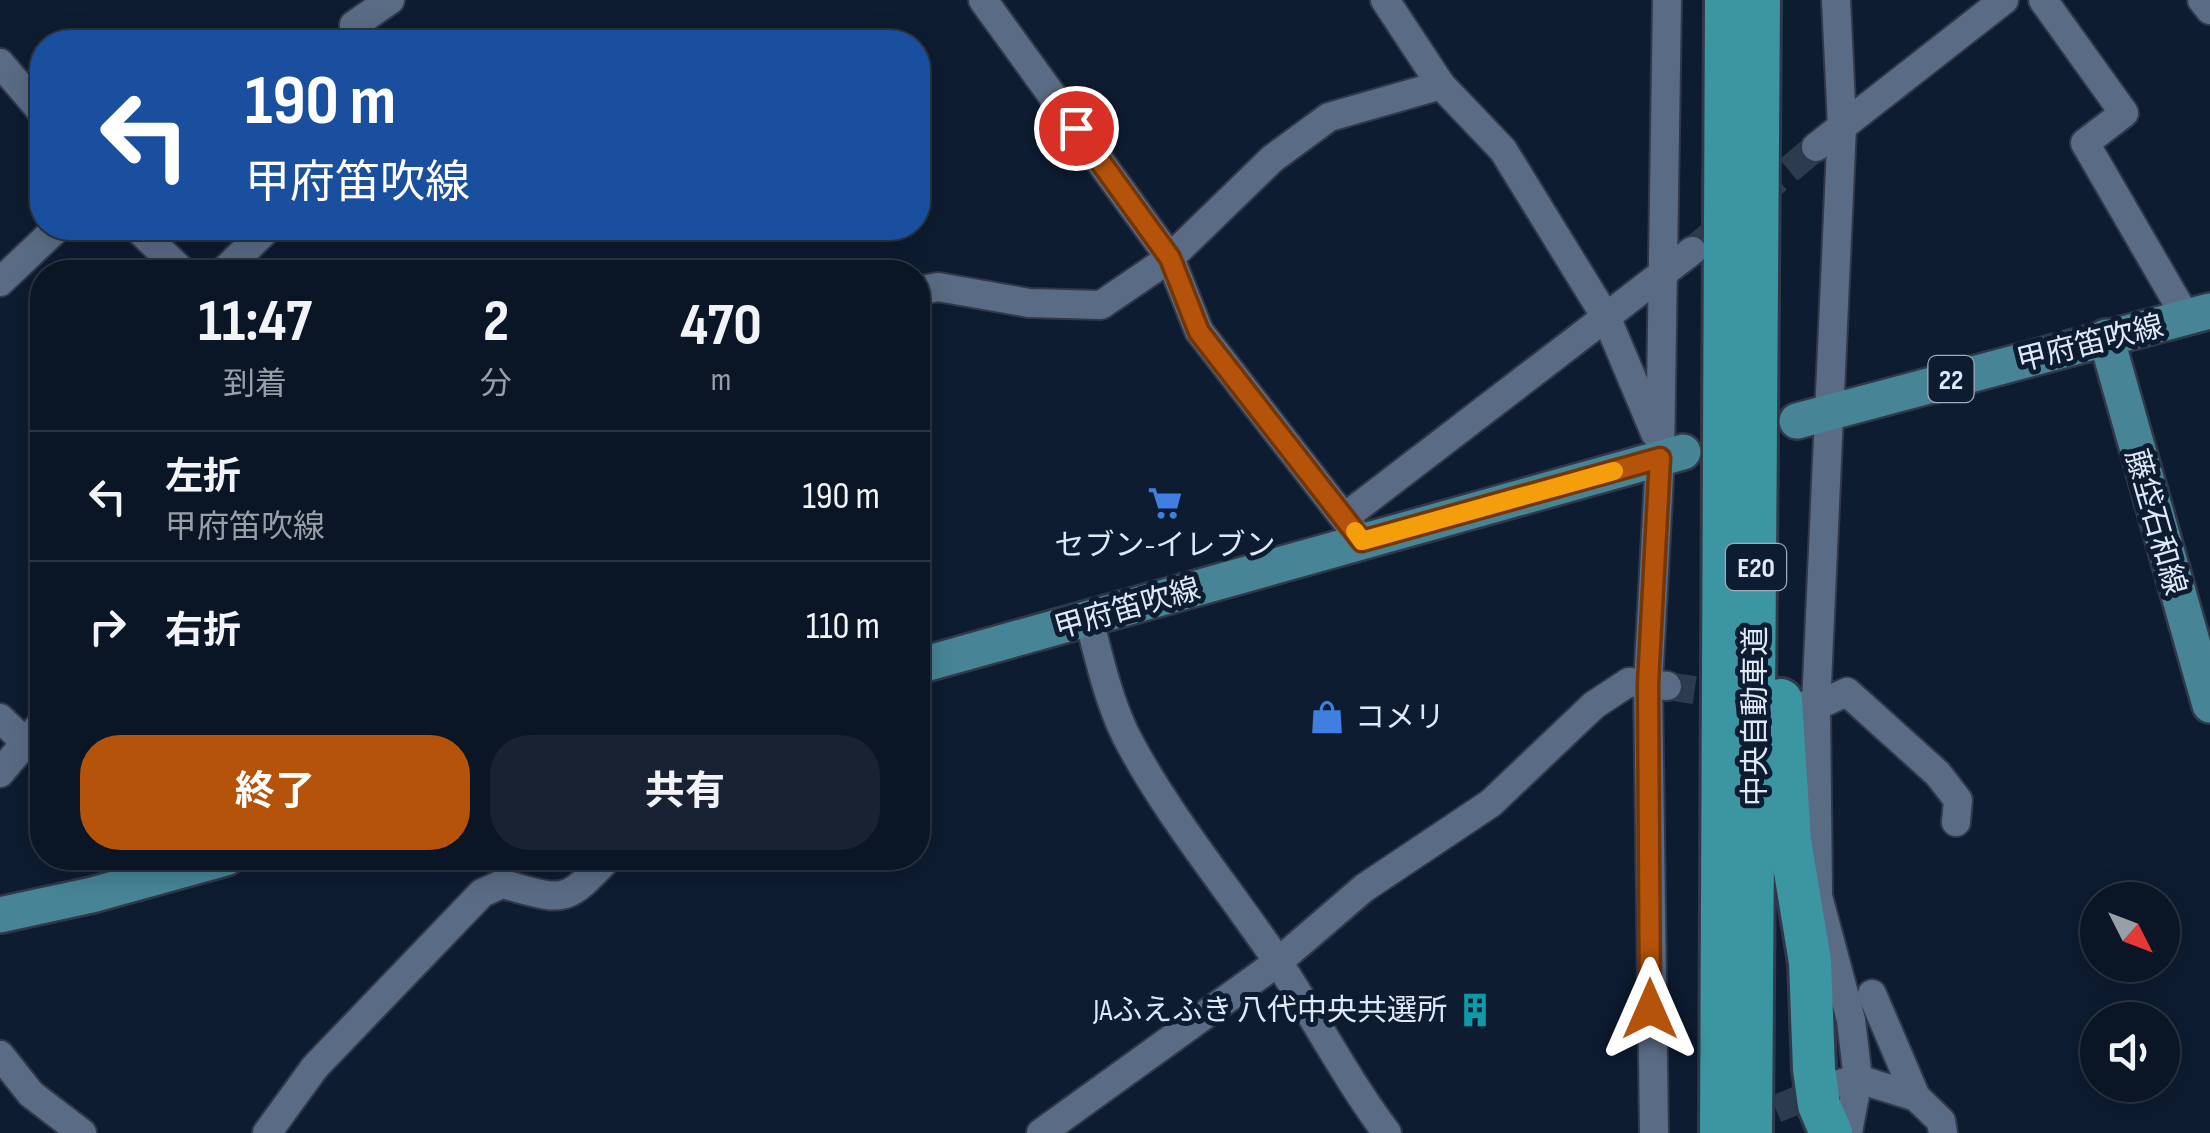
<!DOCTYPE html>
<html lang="ja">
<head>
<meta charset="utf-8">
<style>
  body { margin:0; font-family:"Sofia Sans Condensed","Noto Sans JP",sans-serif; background:#182232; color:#f1f3f6; height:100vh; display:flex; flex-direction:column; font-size:38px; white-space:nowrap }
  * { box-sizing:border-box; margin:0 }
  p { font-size:32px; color:#999fa7 }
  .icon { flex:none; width:55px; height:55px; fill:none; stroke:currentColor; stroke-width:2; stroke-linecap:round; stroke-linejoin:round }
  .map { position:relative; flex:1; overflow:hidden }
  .sheet { position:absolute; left:30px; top:260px; width:900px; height:610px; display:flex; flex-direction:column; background:#0a1525; border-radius:40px; box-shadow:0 5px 25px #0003,0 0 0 2px #2a3442 }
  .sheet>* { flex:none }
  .hud { position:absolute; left:30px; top:30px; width:900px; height:210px; border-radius:40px; box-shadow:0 5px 25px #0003,0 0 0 2px #2a3442; background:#1a4fa0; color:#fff; overflow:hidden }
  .needle { width:65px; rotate:132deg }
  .tools { position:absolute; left:2080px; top:882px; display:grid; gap:20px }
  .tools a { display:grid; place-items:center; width:100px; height:100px; border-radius:50%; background:#0a1525; box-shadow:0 5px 25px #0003,0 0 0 2px #2a3442; font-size:50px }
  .pin { position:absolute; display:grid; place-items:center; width:85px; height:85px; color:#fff; margin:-42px; border:5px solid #fff; border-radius:50%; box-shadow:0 2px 10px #0007 }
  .me { position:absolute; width:110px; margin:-55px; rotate:0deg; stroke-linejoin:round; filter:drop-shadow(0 0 8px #0008) }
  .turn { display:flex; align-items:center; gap:35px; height:210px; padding:0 50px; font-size:45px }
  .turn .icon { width:130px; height:130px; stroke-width:2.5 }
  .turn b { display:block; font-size:70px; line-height:85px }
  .eta { display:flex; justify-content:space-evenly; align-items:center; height:170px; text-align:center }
  .eta b { font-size:60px; font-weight:700; line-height:70px }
  .button { display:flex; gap:20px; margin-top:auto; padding:20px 50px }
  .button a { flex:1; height:115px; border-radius:40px; background:#b45309; color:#fff; font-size:40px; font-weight:700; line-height:115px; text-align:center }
  .button a+a { background:#182232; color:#f1f3f6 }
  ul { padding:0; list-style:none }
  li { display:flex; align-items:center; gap:30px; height:130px; padding:0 50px; border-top:2px solid #2a3442 }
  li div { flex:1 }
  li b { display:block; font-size:38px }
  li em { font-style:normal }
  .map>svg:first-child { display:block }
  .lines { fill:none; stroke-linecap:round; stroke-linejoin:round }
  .minor-tunnel { stroke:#2d3b4f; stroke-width:28; stroke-dasharray:28 14; stroke-linecap:butt }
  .minor-casing { stroke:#313849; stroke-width:32 }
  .major-casing { stroke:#313849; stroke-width:40 }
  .highway-casing { stroke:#313849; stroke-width:48 }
  .minor { stroke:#5a6c85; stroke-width:28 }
  .major { stroke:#478596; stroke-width:35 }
  .highway { stroke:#3b96a2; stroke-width:42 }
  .route-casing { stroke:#753606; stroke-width:25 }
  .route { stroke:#b45309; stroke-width:18 }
  .slow { stroke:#f59e0b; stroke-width:18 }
  .labels { text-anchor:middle; stroke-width:10; stroke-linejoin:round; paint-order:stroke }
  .shield { fill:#0e1c31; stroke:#a0abbb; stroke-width:2.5 }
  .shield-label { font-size:28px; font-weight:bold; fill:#dee8f6 }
  .street-label { font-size:30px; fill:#dee8f6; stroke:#0e1c31 }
  .poi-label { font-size:30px; fill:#dee8f6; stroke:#0e1c31 }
</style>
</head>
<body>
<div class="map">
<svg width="2210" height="1133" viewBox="0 0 2210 1133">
  <rect width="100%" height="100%" fill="#0e1c31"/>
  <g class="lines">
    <g class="minor-tunnel">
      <polyline points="1692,251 1816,147"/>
      <polyline points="1667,686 1735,696"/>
      <polyline points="1737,1125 1832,1086"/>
    </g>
    <g class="minor-casing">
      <g id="minor">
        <polyline points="983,0 1170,258 1199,331 1362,541"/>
        <polyline points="1385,0 1441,85 1503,150 1607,319 1655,433"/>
        <polyline points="1836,0 1842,125 1816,706 1818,896 1851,1020 1858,1079 1848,1132"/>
        <polyline points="2043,0 2124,113 2085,143 2187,319"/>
        <polyline points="2202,0 2210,10"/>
        <polyline points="355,42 354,25 390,0"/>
        <polyline points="0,63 42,112"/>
        <polyline points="1816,147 2004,0"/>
        <polyline points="137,228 183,272"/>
        <polyline points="223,272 268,228"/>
        <polyline points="0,282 57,228"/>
        <polyline points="918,291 938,287 1029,303 1101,305 1170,258 1272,159 1329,117 1441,85"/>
        <polyline points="1345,517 1692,251"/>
        <path d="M1089,619C1099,658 1108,699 1126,736C1167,815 1226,885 1276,959C1314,1016 1345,1077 1387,1133"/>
        <polyline points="1805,705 1816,706 1847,692 1938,774 1958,800 1956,822"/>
        <polyline points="0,718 24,741"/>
        <polyline points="0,773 42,723"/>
        <polyline points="1872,994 1916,1097 1941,1121 1943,1133"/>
        <polyline points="0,1055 31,1094 82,1133"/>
        <polyline points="1842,1083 1858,1079 1916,1097"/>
        <path d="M267,1133L315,1067L482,893L502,884C564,900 563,906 608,858"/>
        <polyline points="1041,1133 1278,962 1364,888 1491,803 1594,705 1629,682 1667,686"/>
        <polyline points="1654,1133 1648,684 1660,458 1667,0"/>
      </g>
    </g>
    <g class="major-casing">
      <g id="major">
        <polyline points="2106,337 2210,705"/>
        <polyline points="1797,421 2210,311"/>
        <polyline points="918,666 1683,452"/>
        <polyline points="0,915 92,895 226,858"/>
      </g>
    </g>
    <g class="highway-casing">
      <g id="highway">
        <polyline points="1781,700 1790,841 1810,962 1814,1069 1819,1105 1831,1133"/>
        <polyline points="1721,1133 1726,0"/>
        <polyline points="1751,1133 1759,0"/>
      </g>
    </g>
    <use href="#minor" class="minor"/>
    <use href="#major" class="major"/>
    <use href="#highway" class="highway"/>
  </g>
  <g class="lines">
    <g class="route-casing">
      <polyline id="route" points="1076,128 1170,258 1199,332 1362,541 1660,458 1648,684 1650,1009"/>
    </g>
    <use href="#route" class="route"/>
    <polyline class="slow" points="1355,531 1362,541 1614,471"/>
  </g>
  <defs>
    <g id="supermarket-bare" transform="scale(2.7)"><path d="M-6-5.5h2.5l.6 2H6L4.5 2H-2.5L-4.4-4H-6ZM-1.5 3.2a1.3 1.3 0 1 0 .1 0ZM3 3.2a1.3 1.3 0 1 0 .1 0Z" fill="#3f7fe0" stroke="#0e1c31" stroke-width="2.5" paint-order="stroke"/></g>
    <g id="shop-bare" transform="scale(2.7)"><path d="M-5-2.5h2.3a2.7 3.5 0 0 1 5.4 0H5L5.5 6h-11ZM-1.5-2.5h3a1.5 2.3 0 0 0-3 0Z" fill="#3f7fe0" stroke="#0e1c31" stroke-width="2.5" paint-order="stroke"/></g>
    <g id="building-bare" transform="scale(2.7)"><path d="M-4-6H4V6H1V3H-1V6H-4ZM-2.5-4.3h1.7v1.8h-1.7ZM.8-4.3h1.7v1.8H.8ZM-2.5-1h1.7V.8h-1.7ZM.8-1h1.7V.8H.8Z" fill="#0f9aa8" stroke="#0e1c31" stroke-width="2.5" paint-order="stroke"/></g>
  </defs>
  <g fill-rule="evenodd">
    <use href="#supermarket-bare" x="1165" y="503"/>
    <use href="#shop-bare" x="1327" y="717"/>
    <use href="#building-bare" x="1475" y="1010"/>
  </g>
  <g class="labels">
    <g class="shield">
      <rect x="1928.5" y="356" width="45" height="46" rx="8"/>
      <rect x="1726" y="544" width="60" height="46" rx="8"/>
    </g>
    <g class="shield-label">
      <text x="1951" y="389">22</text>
      <text x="1756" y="577">E20</text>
    </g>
    <g class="street-label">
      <text transform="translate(2090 343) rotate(-14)" y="10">甲府笛吹線</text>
      <text transform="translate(2156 522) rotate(74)" y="10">藤垈石和線</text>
      <text transform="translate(1127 608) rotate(-16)" y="10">甲府笛吹線</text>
      <text transform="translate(1755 716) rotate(-90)" y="10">中央自動車道</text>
    </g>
    <g class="poi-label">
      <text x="1165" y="555">セブン-イレブン</text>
      <text x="1355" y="727" text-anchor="start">コメリ</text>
      <text x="1447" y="1020" text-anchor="end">JAふえふき 八代中央共選所</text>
    </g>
  </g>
</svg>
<div class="tools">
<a><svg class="needle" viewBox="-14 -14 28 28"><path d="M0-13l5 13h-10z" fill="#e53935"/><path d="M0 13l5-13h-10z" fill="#999fa7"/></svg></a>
<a><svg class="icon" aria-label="sound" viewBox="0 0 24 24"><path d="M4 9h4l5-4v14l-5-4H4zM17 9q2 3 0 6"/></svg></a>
</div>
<div class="pin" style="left:1076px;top:128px;background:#d93025"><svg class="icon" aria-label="arrive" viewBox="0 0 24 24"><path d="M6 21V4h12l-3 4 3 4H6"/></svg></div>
<svg class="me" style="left:1650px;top:1009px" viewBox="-20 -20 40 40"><path d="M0-17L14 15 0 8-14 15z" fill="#b45309" stroke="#fff" stroke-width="4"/></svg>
<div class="hud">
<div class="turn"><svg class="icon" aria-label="left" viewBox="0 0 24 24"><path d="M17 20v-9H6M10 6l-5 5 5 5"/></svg><div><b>190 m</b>甲府笛吹線</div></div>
</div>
<section class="sheet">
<div class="eta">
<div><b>11:47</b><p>到着</p></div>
<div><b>2</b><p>分</p></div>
<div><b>470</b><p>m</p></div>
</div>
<ul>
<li><svg class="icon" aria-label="left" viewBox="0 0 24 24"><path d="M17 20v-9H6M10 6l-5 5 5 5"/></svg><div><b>左折</b><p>甲府笛吹線</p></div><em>190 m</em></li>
<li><svg class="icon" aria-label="right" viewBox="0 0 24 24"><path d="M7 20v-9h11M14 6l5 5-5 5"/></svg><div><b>右折</b></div><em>110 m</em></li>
</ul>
<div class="button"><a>終了</a><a>共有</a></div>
</section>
</div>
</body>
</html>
